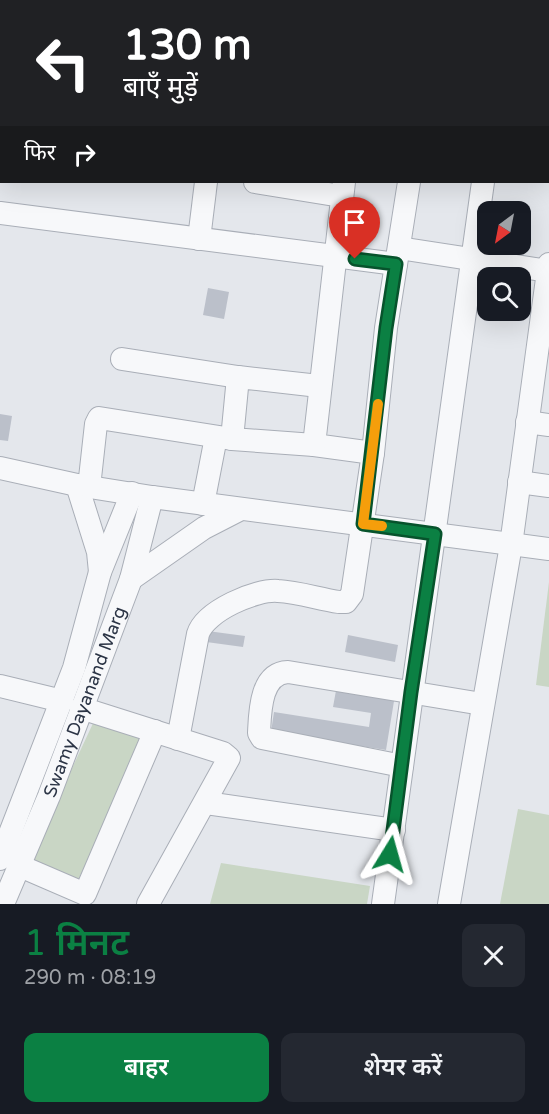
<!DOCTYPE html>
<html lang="hi">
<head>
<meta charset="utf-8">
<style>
  body { margin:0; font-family:"Varela Round","Noto Sans Devanagari",sans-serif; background:#242831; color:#f1f3f6; height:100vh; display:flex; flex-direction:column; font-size:22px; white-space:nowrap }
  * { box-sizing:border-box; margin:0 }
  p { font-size:20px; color:#9ea1a6 }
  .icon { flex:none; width:33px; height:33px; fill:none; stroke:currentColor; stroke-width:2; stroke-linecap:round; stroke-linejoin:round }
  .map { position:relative; height:904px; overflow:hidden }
  .details { display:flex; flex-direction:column; background:#171b24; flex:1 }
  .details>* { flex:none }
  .banner { position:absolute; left:0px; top:0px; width:549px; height:183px; box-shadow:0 6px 24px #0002; background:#202124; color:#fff; overflow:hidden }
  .needle { width:39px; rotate:212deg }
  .buttons { position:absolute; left:477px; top:201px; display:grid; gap:12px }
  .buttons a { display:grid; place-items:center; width:54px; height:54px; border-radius:12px; background:#171b24; box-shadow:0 6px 24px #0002; font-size:30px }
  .pin { position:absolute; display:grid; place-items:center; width:51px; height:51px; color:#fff; margin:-62px -26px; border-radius:50% 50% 50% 0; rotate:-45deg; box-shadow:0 0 6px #0007 }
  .pin .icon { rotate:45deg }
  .me { position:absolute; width:66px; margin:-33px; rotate:8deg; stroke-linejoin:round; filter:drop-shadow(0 0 4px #0008) }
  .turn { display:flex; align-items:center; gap:21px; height:126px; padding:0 24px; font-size:27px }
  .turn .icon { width:78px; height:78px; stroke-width:2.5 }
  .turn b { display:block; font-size:42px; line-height:51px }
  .then { display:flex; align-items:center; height:57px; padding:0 24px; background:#0003; gap:12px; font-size:22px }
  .round { display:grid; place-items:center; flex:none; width:63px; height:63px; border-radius:12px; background:#242831 }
  .headline { display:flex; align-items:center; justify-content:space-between; height:102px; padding:0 24px }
  h1 { font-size:36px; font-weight:600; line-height:45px; color:#0b8043 }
  .button { display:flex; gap:12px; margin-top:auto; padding:12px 24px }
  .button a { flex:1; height:69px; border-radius:12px; background:#0b8043; color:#fff; font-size:24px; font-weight:600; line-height:69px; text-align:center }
  .button a+a { background:#242831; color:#f1f3f6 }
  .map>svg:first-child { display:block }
  .green { fill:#c9d6c5 }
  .building { fill:#bbc0ca }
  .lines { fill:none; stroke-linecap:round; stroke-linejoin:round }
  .minor-casing { stroke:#a9aeb7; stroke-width:24 }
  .minor { stroke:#f7f8fa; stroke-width:22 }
  .route-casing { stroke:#07532c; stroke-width:15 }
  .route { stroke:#0b8043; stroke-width:10 }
  .slow { stroke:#f59e0b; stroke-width:10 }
  .labels { text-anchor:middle; stroke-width:6; stroke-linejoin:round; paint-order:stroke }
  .street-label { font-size:18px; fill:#2b3445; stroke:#f4f6f9 }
</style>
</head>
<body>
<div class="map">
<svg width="549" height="904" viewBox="0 0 549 904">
  <rect width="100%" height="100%" fill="#e4e7ec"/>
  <g class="green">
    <polygon points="549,582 549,687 536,685"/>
    <polygon points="96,717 146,741 76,884 27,864"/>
    <polygon points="518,809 549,815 549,904 500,904"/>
    <polygon points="221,863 370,886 367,904 210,904"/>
  </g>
  <g class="building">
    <polygon points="208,288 229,292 224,319 203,315"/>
    <polygon points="0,414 12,416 8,441 0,440"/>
    <polygon points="200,630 245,636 243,647 199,641"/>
    <polygon points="348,635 398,645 395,662 345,652"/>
    <polygon points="337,685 395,695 386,750 271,732 274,712 369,727 371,713 333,707"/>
  </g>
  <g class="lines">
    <g class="minor-casing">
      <g id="minor">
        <polyline points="421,0 432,2"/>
        <polyline points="10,2 10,0"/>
        <polyline points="84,2 84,0"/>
        <polyline points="155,2 155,0"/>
        <polyline points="364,2 365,0"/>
        <polyline points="507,2 507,0"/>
        <polyline points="0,65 2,55"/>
        <polyline points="0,144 2,144"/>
        <polyline points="255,182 341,196"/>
        <polyline points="344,182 314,445 373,453"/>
        <polyline points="0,213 396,264"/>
        <polyline points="199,239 206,182"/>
        <polyline points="399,248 548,271"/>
        <polyline points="122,359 238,377"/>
        <polyline points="527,422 549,425"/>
        <polyline points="314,445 232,439 238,377 319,386"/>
        <polyline points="0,468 77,485 152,497 549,549"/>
        <polyline points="519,482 549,486"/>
        <polyline points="77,485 98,552 100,572"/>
        <polyline points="89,487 96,424 99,418 232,439"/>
        <polyline points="203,504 216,437"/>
        <polyline points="131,579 204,528 239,510"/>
        <polyline points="0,686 62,701"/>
        <polyline points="81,708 223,753 229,758 148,904"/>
        <path d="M178,739L198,634C205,611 256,589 278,591C298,592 319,599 339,602H346L352,594L373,453L386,328L409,182"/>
        <path d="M402,766L262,738L259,733C260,713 260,673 288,672L482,704"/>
        <polyline points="206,803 394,830"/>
        <polyline points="0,859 74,668 100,572 132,493"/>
        <polyline points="20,866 85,894 155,731"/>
        <path id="s1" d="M3,904L49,796L131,579L152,497"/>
        <polyline points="383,904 483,182"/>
        <polyline points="449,904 511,545 549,264"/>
      </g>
    </g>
    <use href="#minor" class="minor"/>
  </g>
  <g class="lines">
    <g class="route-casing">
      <polyline id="route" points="355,259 396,264 386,328 363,524 435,534 411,692 390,854"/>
    </g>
    <use href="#route" class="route"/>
    <polyline class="slow" points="378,404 363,524 382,526"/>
  </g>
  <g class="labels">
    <g class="street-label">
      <text dy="6" stroke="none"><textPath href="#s1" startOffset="218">Swamy Dayanand Marg</textPath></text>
    </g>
  </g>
</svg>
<div class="buttons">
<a><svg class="needle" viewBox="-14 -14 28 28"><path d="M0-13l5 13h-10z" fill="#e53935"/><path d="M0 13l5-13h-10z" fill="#9ea1a6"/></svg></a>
<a><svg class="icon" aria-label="search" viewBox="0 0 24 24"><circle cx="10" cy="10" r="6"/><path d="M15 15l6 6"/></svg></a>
</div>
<div class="pin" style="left:355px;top:259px;background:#d93025"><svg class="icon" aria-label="arrive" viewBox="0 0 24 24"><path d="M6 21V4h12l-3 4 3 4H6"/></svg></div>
<svg class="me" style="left:390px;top:854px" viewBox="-20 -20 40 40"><path d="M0-17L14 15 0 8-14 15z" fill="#0b8043" stroke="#fff" stroke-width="4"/></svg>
<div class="banner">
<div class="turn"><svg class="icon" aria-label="left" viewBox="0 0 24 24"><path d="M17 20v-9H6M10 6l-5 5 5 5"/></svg><div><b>130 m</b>बाएँ मुड़ें</div></div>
<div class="then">फिर<svg class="icon" aria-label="right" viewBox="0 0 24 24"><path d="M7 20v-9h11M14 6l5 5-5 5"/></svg></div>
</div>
</div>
<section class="details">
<div class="headline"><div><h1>1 मिनट</h1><p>290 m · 08:19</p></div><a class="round"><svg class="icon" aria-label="close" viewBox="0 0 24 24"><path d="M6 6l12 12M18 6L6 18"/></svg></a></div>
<div class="button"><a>बाहर</a><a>शेयर करें</a></div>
</section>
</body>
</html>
